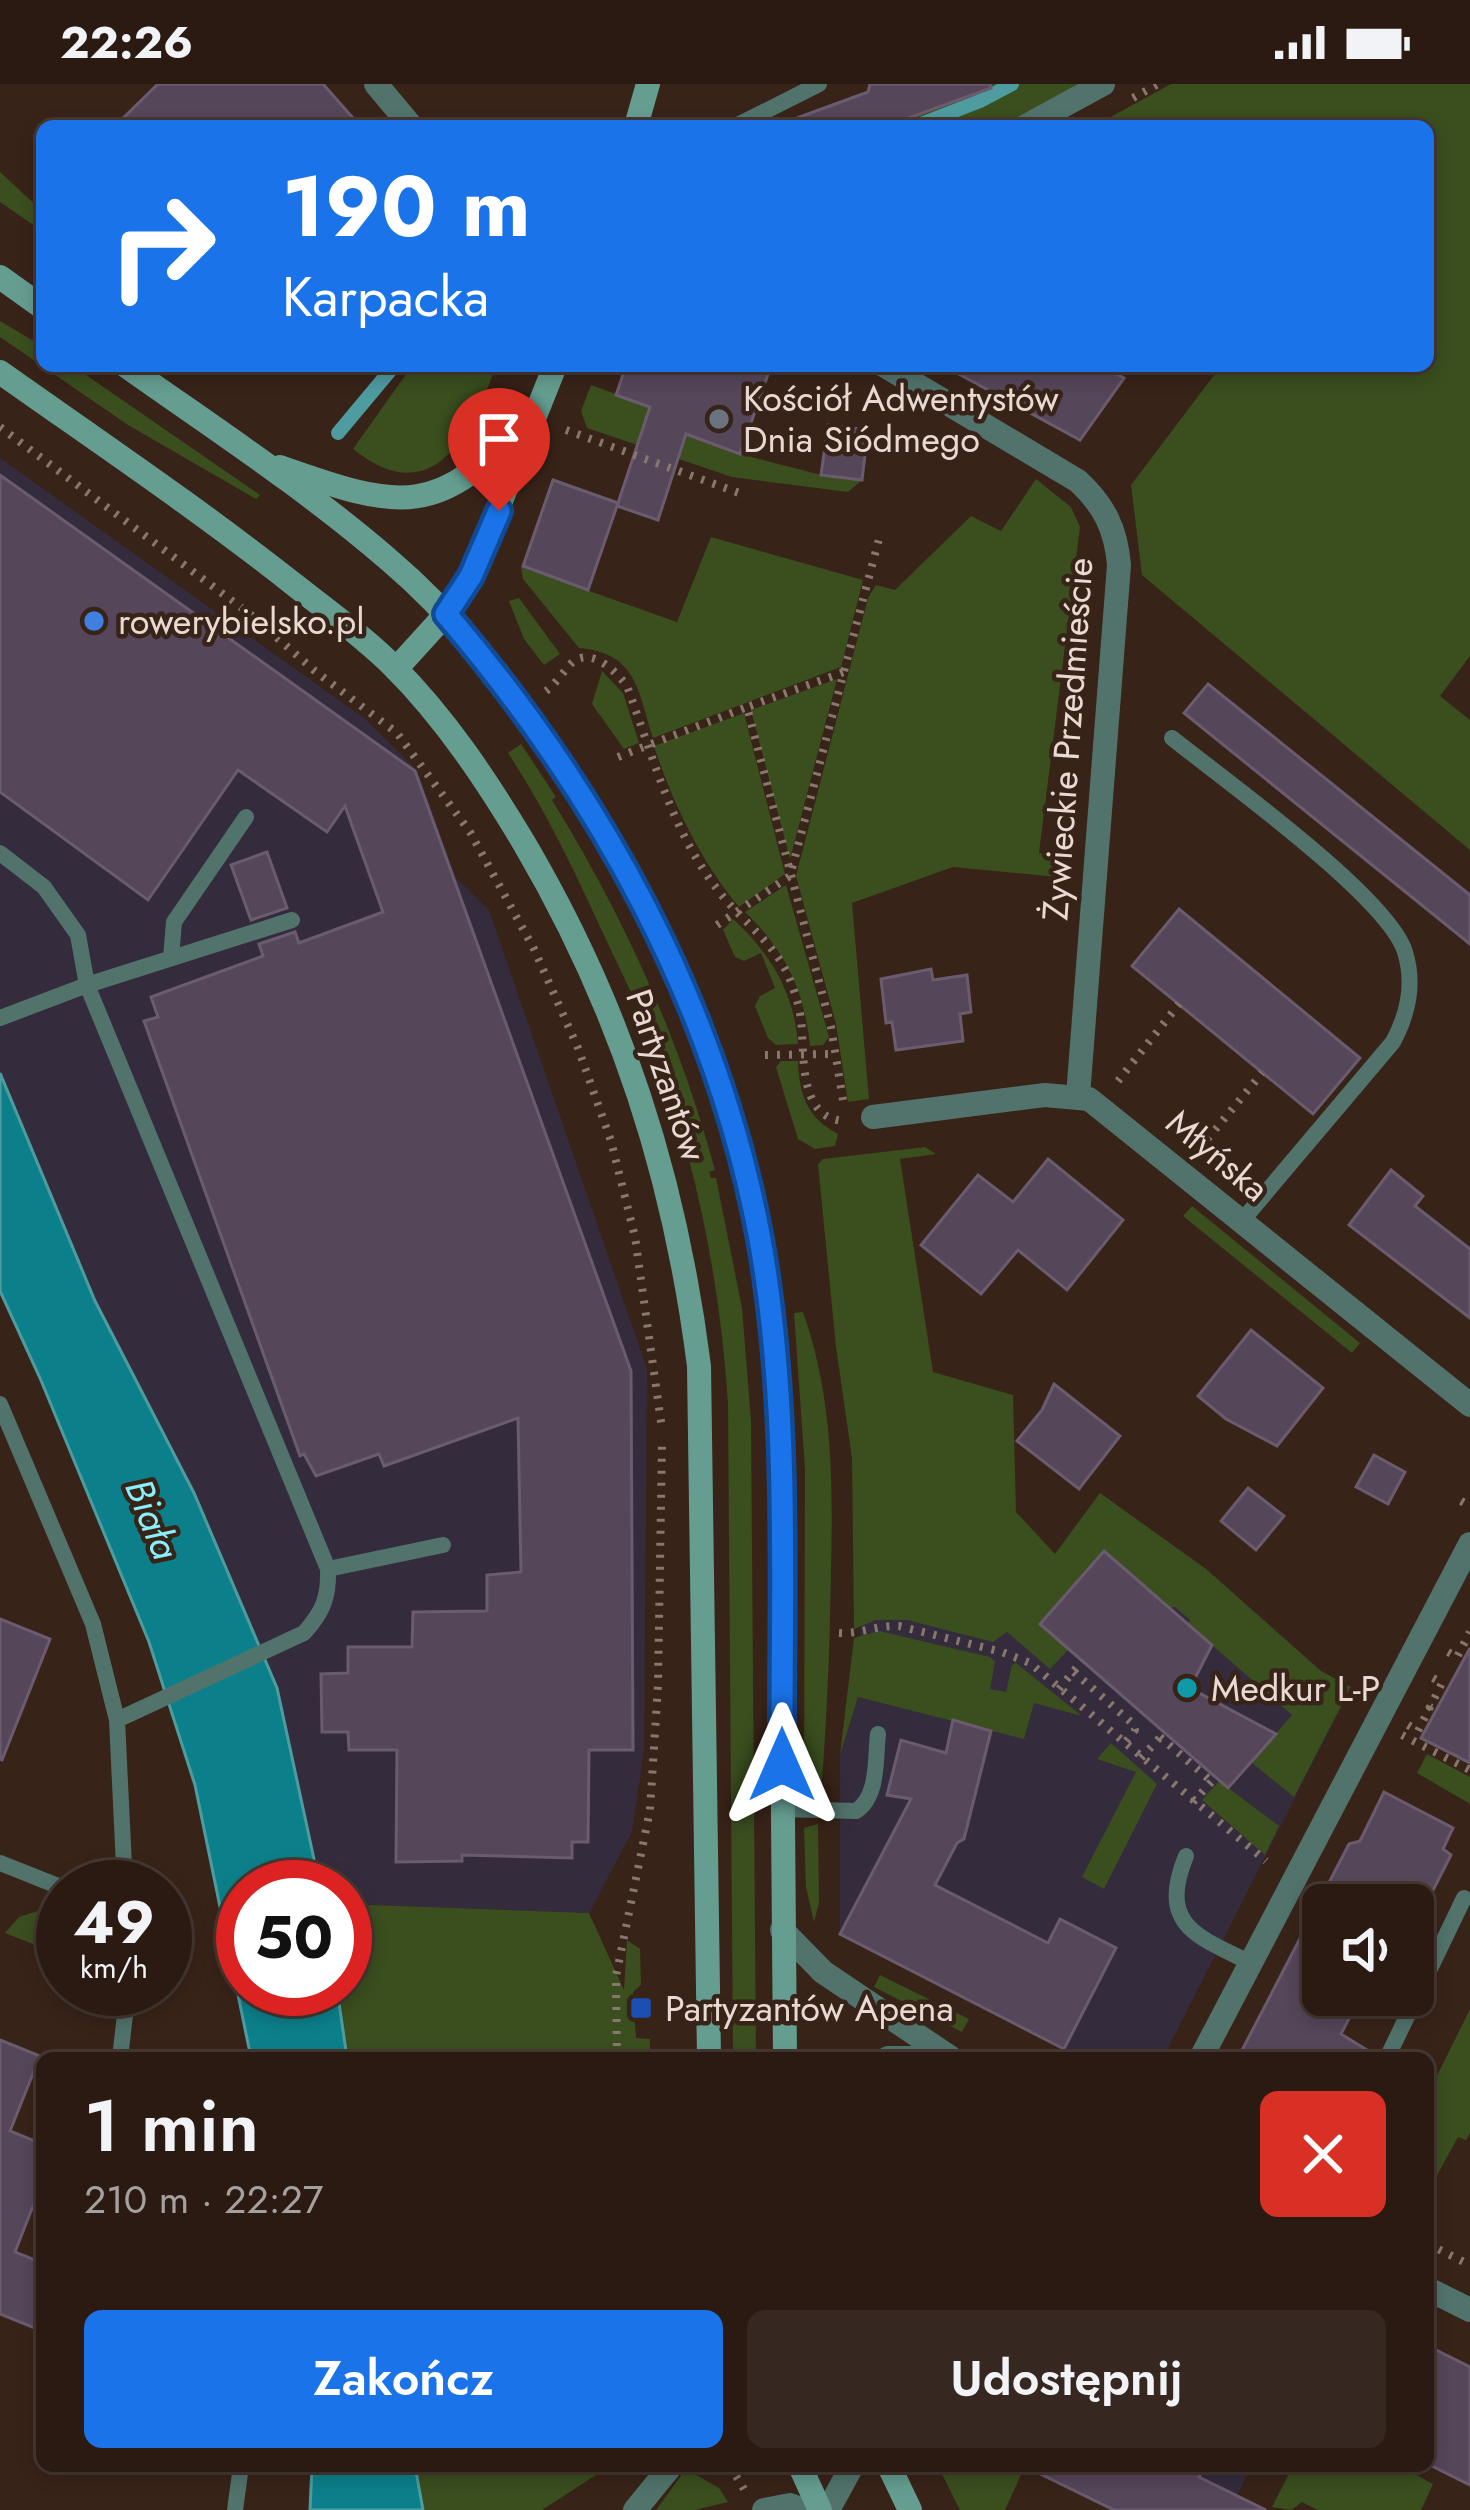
<!DOCTYPE html>
<html lang="pl">
<head>
<meta charset="utf-8">
<style>
  body { margin:0; font-family:Jost,sans-serif; background:#362720; color:#f1f3f6; height:100vh; display:flex; flex-direction:column; font-size:45px; white-space:nowrap }
  * { box-sizing:border-box; margin:0 }
  p { font-size:39px; color:#a5a19f }
  .icon { flex:none; width:66px; height:66px; fill:none; stroke:currentColor; stroke-width:2; stroke-linecap:round; stroke-linejoin:round }
  .map { position:relative; flex:1; overflow:hidden }
  .panel { position:absolute; left:36px; top:1968px; width:1398px; height:420px; display:flex; flex-direction:column; background:#2a1a12; border-radius:18px; box-shadow:0 6px 18px #0003,0 0 0 3px #463832 }
  .panel>* { flex:none }
  .top-card { position:absolute; left:36px; top:36px; width:1398px; height:252px; border-radius:18px; box-shadow:0 6px 18px #0003,0 0 0 3px #463832; background:#1a73e8; color:#fff; overflow:hidden }
  .tools { position:absolute; left:1302px; top:1800px; display:grid; gap:24px }
  .tools a { display:grid; place-items:center; width:132px; height:132px; border-radius:18px; background:#2a1a12; box-shadow:0 6px 18px #0003,0 0 0 3px #463832; font-size:60px }
  .speed { position:absolute; left:36px; top:1776px; display:flex; gap:24px; font-size:60px; font-weight:700; text-align:center }
  .speed>* { display:grid; place-content:center; width:156px; height:156px; border-radius:50%; background:#2a1a12; box-shadow:0 6px 18px #0003,0 0 0 3px #463832; line-height:1 }
  .speed small { font-size:30px; font-weight:400 }
  .speed .limit { border:18px solid #d22; background:#fff; color:#111 }
  .pin { position:absolute; display:grid; place-items:center; width:102px; height:102px; color:#fff; margin:-123px -51px; border-radius:50% 50% 50% 0; rotate:-45deg; box-shadow:0 0 12px #0007 }
  .pin .icon { rotate:45deg }
  .me { position:absolute; width:132px; margin:-66px; rotate:0deg; stroke-linejoin:round; filter:drop-shadow(0 0 9px #0008) }
  .turn { display:flex; align-items:center; gap:42px; height:252px; padding:0 48px; font-size:54px }
  .turn .icon { width:156px; height:156px; stroke-width:2.5 }
  .turn b { display:block; font-size:84px; line-height:102px }
  .round { display:grid; place-items:center; flex:none; width:126px; height:126px; border-radius:18px; background:#362720 }
  .headline { display:flex; align-items:center; justify-content:space-between; height:204px; padding:0 48px }
  h1 { font-size:72px; font-weight:600; line-height:90px }
  .button { display:flex; gap:24px; margin-top:auto; padding:24px 48px }
  .button a { flex:1; height:138px; border-radius:18px; background:#1a73e8; color:#fff; font-size:48px; font-weight:600; line-height:138px; text-align:center }
  .button a+a { background:#362720; color:#f1f3f6 }
  .status { display:flex; justify-content:space-between; align-items:center; height:84px; padding:0 60px; background:#2a1a12; direction:ltr }
  .status svg { height:33px; fill:currentColor }
  .map>svg:first-child { display:block }
  .commercial { fill:#342c3c }
  .green { fill:#3a4e1e }
  .water { fill:#0c808a; stroke:#4e9ba0; stroke-width:3 }
  .lines { fill:none; stroke-linecap:round; stroke-linejoin:round }
  .stream { stroke:#4e9ba0; stroke-width:14 }
  .building { fill:#554659; stroke:#6a5b6f; stroke-width:3 }
  .path { stroke:#88776d; stroke-width:8; stroke-dasharray:3 9; stroke-linecap:butt }
  .lane { stroke:#51736c; stroke-width:16 }
  .street { stroke:#51736c; stroke-width:24 }
  .secondary { stroke:#659d91; stroke-width:24 }
  .route-casing { stroke:#114b97; stroke-width:30 }
  .route { stroke:#1a73e8; stroke-width:21 }
  .worship-dot { fill:#6b7280; stroke:#382318; stroke-width:4.5 }
  .shop-dot { fill:#3f7fe0; stroke:#382318; stroke-width:4.5 }
  .culture-dot { fill:#0f9aa8; stroke:#382318; stroke-width:4.5 }
  .transit-dot { fill:#1a4fb4; stroke:#382318; stroke-width:4.5 }
  .labels { text-anchor:middle; stroke-width:9; stroke-linejoin:round; paint-order:stroke }
  .poi-label { font-size:36px; fill:#e8dad3; stroke:#382318; text-anchor:start }
  .street-label { font-size:36px; fill:#e8dad3; stroke:#382318 }
  .water-label { font-size:39px; font-style:italic; fill:#89effa; stroke:#382318 }
</style>
</head>
<body>
<div class="status"><b>22:26</b><svg viewBox="0 0 49 12"><path d="M0 12V9h3v3zM5 12V6h3v6zM10 12V3h3v9zM15 12V0h3v12zM26 1h20v11H26zM47 4h2v5h-2z"/></svg></div>
<div class="map">
<svg width="1470" height="2426" viewBox="0 0 1470 2426">
  <rect width="100%" height="100%" fill="#382318"/>
  <g class="commercial">
    <polygon points="0,374 364,634 417,686 456,794 489,826 647,1285 644,1667 632,1748 589,1829 345,1820 345,1803 320,1803 277,1604 194,1409 95,1217 0,989"/>
    <polygon points="1100,1409 1206,1485 1321,1587 1351,1603 1163,1974 1081,1974 840,1850 840,1671 858,1613 863,1486 1054,1471"/>
    <polygon points="1182,2382 1252,2382 1237,2411"/>
  </g>
  <g class="green">
    <polygon points="973,0 1079,0 1004,42 887,42 934,25"/>
    <polygon points="1171,0 1470,0 1470,572 1440,612 1470,636 1470,766 1142,491 1131,401 1221,282 1428,282 1428,42 1094,42"/>
    <polygon points="0,88 42,127 42,147 0,118"/>
    <polygon points="0,237 42,262 42,282 73,282 260,411 256,415 128,341 0,253"/>
    <path d="M412,282H496C472,348 434,430 353,365Z"/>
    <polygon points="591,301 711,344 740,370 821,391 862,396 848,408 732,393 587,344 581,327"/>
    <polygon points="1036,395 1071,423 1080,443 1039,769 1070,773 1068,794 953,783 852,819 869,1015 848,1018 836,940 796,792 868,514 876,501 895,506 971,432 1001,447"/>
    <path d="M711,453L863,496L841,583L653,654C638,607 637,569 579,564L523,495L521,483L677,538Z"/>
    <polygon points="519,514 560,570 544,581 524,555 509,517"/>
    <polygon points="602,587 623,609 639,659 624,665 592,620"/>
    <polygon points="837,595 790,775 751,626"/>
    <path d="M744,629L785,790L739,823C701,778 672,718 654,662Z"/>
    <path d="M521,660L556,713L552,716C624,833 679,953 715,1086L709,1088L711,1094H716L742,1224L751,1337L756,1974H733L728,1320C720,1194 695,1074 651,955C637,918 618,882 602,847C574,786 545,725 508,669Z"/>
    <path d="M786,801L829,953L823,961L810,962C804,905 786,868 745,828Z"/>
    <path d="M733,835C771,870 794,908 798,960L776,961L768,954L755,922L760,912L775,904L761,869L744,877L735,873L723,846Z"/>
    <path d="M781,977H798C799,1010 807,1034 838,1050L835,1062L815,1065L798,1055L776,983Z"/>
    <polygon points="925,1063 936,1070 900,1075 933,1288 1013,1311 1016,1428 1055,1470 1100,1409 1206,1485 1321,1587 1351,1603 1294,1713 1251,1678 1292,1631 1188,1540 1190,1536 1175,1523 1040,1540 1069,1565 1050,1585 1007,1548 993,1558 907,1536 876,1536 854,1545 852,1374 836,1263 818,1080 823,1075"/>
    <polygon points="1192,1122 1360,1259 1352,1269 1183,1132"/>
    <path d="M803,1228C833,1313 833,1398 831,1486C830,1561 827,1635 821,1710H811L804,1704L805,1385L794,1229Z"/>
    <polygon points="879,1547 990,1573 995,1578 990,1605 1006,1608 1012,1581 1016,1579 1082,1632 1034,1619 1024,1655 858,1613 840,1671 854,1554"/>
    <polygon points="1111,1659 1157,1700 1104,1805 1082,1793 1136,1688 1097,1675"/>
    <polygon points="1427,1670 1470,1693 1470,1720 1417,1689"/>
    <polygon points="1219,1697 1279,1742 1265,1771 1202,1716"/>
    <polygon points="818,1740 819,1819 814,1838 806,1803 804,1744"/>
    <polygon points="345,1820 589,1829 624,1906 627,1856 640,1865 641,1901 633,1908 636,1954 650,1955 650,1974 347,1974 337,1905 345,1905"/>
    <polygon points="38,1827 63,1832 63,1872 5,1849 19,1833"/>
    <polygon points="880,1891 969,1935 962,1948 874,1903"/>
    <polygon points="1470,1925 1470,2049 1466,2056 1458,2053 1428,2108 1428,2010"/>
    <polygon points="415,2382 600,2382 596,2391 542,2426 423,2426"/>
    <polygon points="938,2382 1025,2382 1005,2426 960,2426"/>
    <polygon points="1293,2382 1400,2382 1433,2400 1421,2426 1318,2426 1302,2418 1291,2426 1272,2423"/>
    <polygon points="686,2385 719,2404 728,2418 695,2426 656,2426"/>
  </g>
  <g class="water">
    <polygon points="0,989 95,1217 194,1409 277,1604 320,1803 243,1803 243,1905 337,1905 347,1974 251,1974 195,1701 149,1558 40,1294 0,1207"/>
    <polygon points="312,2382 415,2382 423,2426 310,2426"/>
  </g>
  <g class="lines">
    <g class="stream">
      <polyline points="916,42 980,17 1012,0"/>
      <polyline points="338,349 394,282"/>
    </g>
  </g>
  <g class="building">
    <polygon points="158,0 323,0 360,42 115,42"/>
    <polygon points="870,0 990,0 991,4 887,42 787,42 786,38 868,8"/>
    <polygon points="626,282 771,282 740,370 686,350 658,436 617,422 650,323 616,311"/>
    <polygon points="944,282 1101,282 1124,294 1080,356"/>
    <polygon points="828,341 868,346 862,396 821,391"/>
    <polygon points="0,391 415,687 631,1287 633,1666 589,1666 588,1758 572,1758 572,1774 462,1771 462,1777 396,1778 397,1666 349,1666 348,1648 322,1648 321,1590 348,1589 348,1563 412,1563 413,1528 487,1527 487,1491 521,1488 518,1334 384,1382 379,1370 316,1392 304,1370 300,1372 144,937 158,933 151,913 263,872 259,860 295,848 299,859 383,828 345,722 327,748 238,686 148,816 0,708"/>
    <polygon points="553,396 618,419 588,506 523,482"/>
    <polygon points="1208,600 1470,811 1470,860 1184,629"/>
    <polygon points="267,768 287,824 251,836 231,781"/>
    <polygon points="1179,825 1360,974 1313,1030 1132,882"/>
    <polygon points="931,885 933,896 967,891 971,928 960,930 963,957 896,966 892,938 886,939 881,895"/>
    <polygon points="1048,1075 1123,1136 1067,1206 1018,1166 981,1210 921,1161 978,1091 1013,1118"/>
    <polygon points="1391,1086 1423,1112 1415,1122 1470,1165 1470,1234 1349,1141"/>
    <polygon points="1251,1246 1323,1304 1277,1362 1226,1335 1198,1312"/>
    <polygon points="1054,1300 1120,1352 1079,1405 1017,1357 1042,1326"/>
    <polygon points="1374,1371 1405,1388 1388,1420 1356,1403"/>
    <polygon points="1248,1404 1284,1432 1256,1466 1221,1437"/>
    <polygon points="1104,1467 1212,1561 1190,1604 1276,1650 1228,1704 1040,1540"/>
    <polygon points="0,1535 50,1555 2,1676 0,1675"/>
    <polygon points="1470,1564 1470,1679 1421,1654"/>
    <polygon points="953,1636 991,1647 964,1755 957,1759 935,1801 1048,1859 1060,1835 1116,1864 1064,1965 840,1850 911,1715 887,1711 901,1656 946,1669"/>
    <polygon points="1384,1708 1453,1744 1443,1765 1451,1771 1422,1828 1413,1821 1323,1821 1323,1911 1353,1911 1349,1920 1355,1923 1341,1950 1375,1971 1374,1974 1238,1974 1349,1760 1360,1757"/>
    <polygon points="0,1956 40,1972 10,2047 42,2060 42,2099 15,2168 42,2179 42,2247 0,2230"/>
    <polygon points="1428,2262 1470,2283 1470,2401 1428,2380"/>
    <polygon points="1024,2382 1205,2382 1199,2393 1266,2426 1114,2426"/>
  </g>
  <g class="lines">
    <g class="path">
      <polyline points="1133,14 1158,0"/>
      <polyline points="0,343 251,531 315,587 397,649 470,748 534,865 578,964 611,1057 635,1153 662,1345"/>
      <polyline points="566,346 739,409"/>
      <path d="M546,607C557,599 567,582 574,577C594,564 617,589 627,602C653,672 671,745 717,805C739,835 772,856 788,891C794,905 799,921 801,936C805,968 797,1033 843,1037"/>
      <polyline points="618,673 747,623"/>
      <polyline points="717,841 790,792 879,455"/>
      <polyline points="765,971 835,970"/>
      <polyline points="1118,997 1179,920"/>
      <polyline points="843,1016 831,943 747,623 844,588"/>
      <polyline points="1200,1064 1262,989"/>
      <polyline points="1461,1417 1470,1422"/>
      <path d="M839,1549C861,1550 877,1541 899,1542L1002,1568L1030,1579L1266,1777"/>
      <polyline points="1448,1568 1457,1573 1470,1548"/>
      <polyline points="1074,1588 1133,1640 1135,1646 1124,1660"/>
      <polyline points="1433,1594 1442,1599 1430,1623 1436,1626"/>
      <polyline points="1059,1605 1082,1577"/>
      <polyline points="1408,1641 1418,1647 1430,1623"/>
      <polyline points="1402,1651 1470,1686"/>
      <polyline points="1160,1653 1211,1697"/>
      <polyline points="1141,1674 1164,1649"/>
      <polyline points="1193,1718 1212,1697"/>
      <polyline points="617,1974 616,1892 650,1726 658,1601 662,1360"/>
      <polyline points="1428,2160 1470,2181"/>
      <polyline points="730,2382 744,2405"/>
    </g>
    <g class="lane">
      <polyline points="736,42 819,0"/>
      <path d="M1172,654C1223,695 1388,813 1405,868C1415,900 1408,930 1393,958L1241,1138"/>
      <polyline points="0,769 44,803 78,851 87,901 0,934"/>
      <polyline points="171,874 174,838 246,733"/>
      <polyline points="0,1320 93,1540 117,1636"/>
      <polyline points="328,1485 443,1461"/>
      <path d="M782,1725L856,1727C879,1712 875,1675 878,1650"/>
      <path d="M1186,1772C1158,1841 1196,1852 1251,1879"/>
      <polyline points="0,1779 63,1804"/>
      <path d="M125,1803L117,1636L304,1549C323,1528 329,1513 328,1485L87,901L292,836"/>
      <polyline points="120,1974 128,1905"/>
      <polyline points="1387,1974 1464,1814"/>
      <polyline points="235,2426 241,2382"/>
    </g>
    <g class="street">
      <polyline points="376,0 411,42"/>
      <polyline points="1026,42 1103,0"/>
      <path d="M885,282L1078,397C1104,421 1116,445 1119,481L1078,1012"/>
      <polyline points="873,1033 1045,1011 1089,1015 1470,1321"/>
      <polyline points="782,1846 823,1888 951,1974"/>
      <polyline points="888,1974 926,1974"/>
      <polyline points="1201,1974 1470,1460"/>
      <polyline points="1428,2205 1470,2226"/>
      <polyline points="635,2426 671,2382"/>
      <polyline points="764,2426 790,2421 804,2426"/>
      <polyline points="828,2426 852,2382"/>
    </g>
    <g class="secondary">
      <polyline points="636,42 648,0"/>
      <polyline points="0,193 42,223"/>
      <path d="M126,282C215,345 307,405 389,476C454,531 506,599 553,669C654,815 731,983 760,1159C772,1231 777,1303 780,1376L785,1974"/>
      <path d="M0,288C99,358 200,426 296,502C329,528 364,553 394,583C445,634 487,697 524,759C621,924 675,1093 699,1282L709,1974"/>
      <path d="M280,383C401,426 439,435 529,333"/>
      <polyline points="396,585 446,530 471,492 555,282"/>
      <polyline points="800,2382 820,2426"/>
      <polyline points="889,2382 910,2426"/>
    </g>
  </g>
  <g class="lines">
    <g class="route-casing">
      <path id="route" d="M499,427L471,492L446,530C600,710 716,920 760,1155C791,1328 781,1507 782,1681"/>
    </g>
    <use href="#route" class="route"/>
  </g>
  <circle class="worship-dot" cx="719" cy="335" r="12"/>
  <circle class="shop-dot" cx="94" cy="537" r="12"/>
  <circle class="culture-dot" cx="1187" cy="1604" r="12"/>
  <rect class="transit-dot" x="629" y="1912" width="24" height="24" rx="6"/>
  <g class="labels">
    <g class="poi-label">
      <text x="743" y="327">Kościół Adwentystów<tspan x="743" dy="41">Dnia Siódmego</tspan></text>
      <text x="118" y="550">rowerybielsko.pl</text>
      <text x="1211" y="1617">Medkur L-P</text>
      <text x="665" y="1937">Partyzantów Apena</text>
    </g>
    <g class="street-label">
      <text transform="translate(1067 655) rotate(-86)" y="13">Żywieckie Przedmieście</text>
      <text transform="translate(667 991) rotate(71)" y="13">Partyzantów</text>
      <text transform="translate(1218 1071) rotate(40)" y="13">Młyńska</text>
    </g>
    <g class="water-label">
      <text transform="translate(153 1435) rotate(68)" y="14">Biała</text>
    </g>
  </g>
</svg>
<div class="tools">
<a><svg class="icon" aria-label="sound" viewBox="0 0 24 24"><path d="M4 9h4l5-4v14l-5-4H4zM17 9q2 3 0 6"/></svg></a>
</div>
<div class="speed"><div>49<small>km/h</small></div><div class="limit">50</div></div>
<div class="pin" style="left:499px;top:427px;background:#d93025"><svg class="icon" aria-label="arrive" viewBox="0 0 24 24"><path d="M6 21V4h12l-3 4 3 4H6"/></svg></div>
<svg class="me" style="left:782px;top:1681px" viewBox="-20 -20 40 40"><path d="M0-17L14 15 0 8-14 15z" fill="#1a73e8" stroke="#fff" stroke-width="4"/></svg>
<div class="top-card">
<div class="turn"><svg class="icon" aria-label="right" viewBox="0 0 24 24"><path d="M7 20v-9h11M14 6l5 5-5 5"/></svg><div><b>190 m</b>Karpacka</div></div>
</div>
<section class="panel">
<div class="headline"><div><h1>1 min</h1><p>210 m · 22:27</p></div><a class="round" style="background:#d93025;color:#fff"><svg class="icon" aria-label="close" viewBox="0 0 24 24"><path d="M6 6l12 12M18 6L6 18"/></svg></a></div>
<div class="button"><a>Zakończ</a><a>Udostępnij</a></div>
</section>
</div>
</body>
</html>
